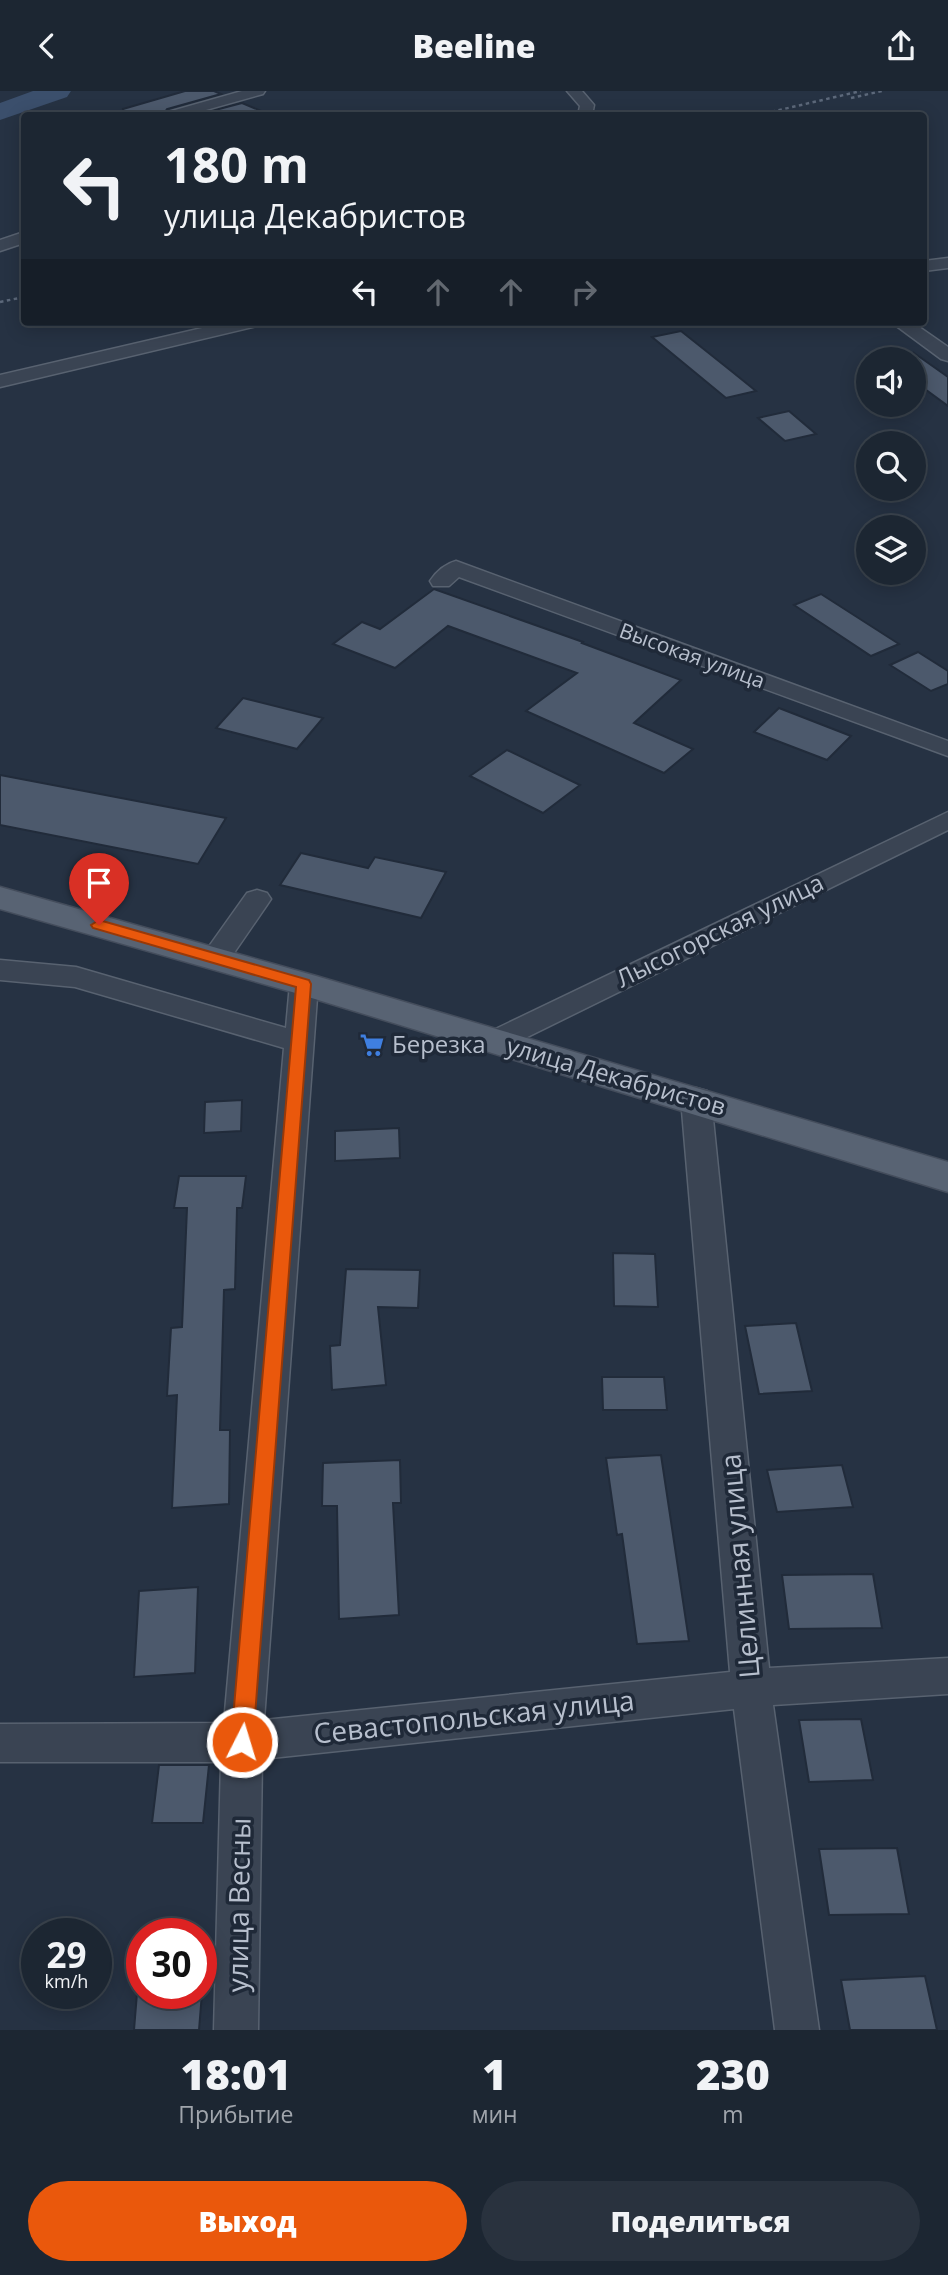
<!DOCTYPE html>
<html lang="ru">
<head>
<meta charset="utf-8">
<style>
  body { margin:0; font-family:"Open Sans",sans-serif; background:#29323e; color:#f1f3f6; height:100vh; display:flex; flex-direction:column; font-size:26px; white-space:nowrap }
  * { box-sizing:border-box; margin:0 }
  p { font-size:23px; color:#a0a5ac }
  .icon { flex:none; width:38px; height:38px; fill:none; stroke:currentColor; stroke-width:2; stroke-linecap:round; stroke-linejoin:round }
  .map { position:relative; height:1939px; overflow:hidden }
  .details { display:flex; flex-direction:column; background:#1c2632; flex:1 }
  .details>* { flex:none }
  .hud { position:absolute; left:21px; top:21px; width:906px; height:214px; border-radius:7px; box-shadow:0 4px 18px #0003,0 0 0 2px #3a434d; background:#1c2632; color:#f1f3f6; overflow:hidden }
  .controls { position:absolute; left:856px; top:256px; display:grid; gap:14px }
  .controls a { display:grid; place-items:center; width:70px; height:70px; border-radius:50%; background:#1c2632; box-shadow:0 4px 18px #0003,0 0 0 2px #3a434d; font-size:35px }
  .speed { position:absolute; left:21px; top:1827px; display:flex; gap:14px; font-size:35px; font-weight:700; text-align:center }
  .speed>* { display:grid; place-content:center; width:91px; height:91px; border-radius:50%; background:#1c2632; box-shadow:0 4px 18px #0003,0 0 0 2px #3a434d; line-height:1 }
  .speed small { font-size:18px; font-weight:400 }
  .speed .limit { border:10px solid #d22; background:#fff; color:#111 }
  .pin { position:absolute; display:grid; place-items:center; width:60px; height:60px; color:#fff; margin:-72px -30px; border-radius:50% 50% 50% 0; rotate:-45deg; box-shadow:0 0 7px #0007 }
  .pin .icon { rotate:45deg }
  .me { position:absolute; width:77px; margin:-38px; rotate:5deg; stroke-linejoin:round; filter:drop-shadow(0 0 5px #0008) }
  .turn { display:flex; align-items:center; gap:24px; height:147px; padding:0 28px; font-size:32px }
  .turn .icon { width:91px; height:91px; stroke-width:2.5 }
  .turn b { display:block; font-size:49px; line-height:60px }
  .lanes { display:flex; align-items:center; height:66px; padding:0 28px; background:#0003; justify-content:center; gap:35px; direction:ltr }
  .lanes .off { opacity:.35 }
  .eta { display:flex; justify-content:space-evenly; align-items:center; height:119px; text-align:center }
  .eta b { font-size:42px; font-weight:800; line-height:49px }
  .cta { display:flex; gap:14px; margin-top:auto; padding:14px 28px }
  .cta a { flex:1; height:80px; border-radius:42px; background:#ea580c; color:#fff; font-size:28px; font-weight:800; line-height:80px; text-align:center }
  .cta a+a { background:#29323e; color:#f1f3f6 }
  header { display:flex; justify-content:space-between; align-items:center; height:91px; padding:0 28px; background:#1c2632; font-size:32px; font-weight:800 }
  .map>svg:first-child { display:block }
  .lines { fill:none; stroke-linecap:round; stroke-linejoin:round }
  .river { fill:#3b4f6c; fill-rule:evenodd }
  .building { fill:#4c596c; stroke:#212b3a; stroke-width:2 }
  .minor-casing { stroke:#586270; stroke-width:3 }
  .major-casing { stroke:#444d5c; stroke-width:3 }
  .minor { fill:#3a4453; fill-rule:evenodd }
  .major { fill:#586373; fill-rule:evenodd }
  .rail { stroke:#5c687a; stroke-width:2.5; stroke-dasharray:3.5 3.5; stroke-linecap:butt }
  .route { fill:#ea580c; stroke:#983908; stroke-width:2 }
  .labels { text-anchor:middle; stroke-width:7; stroke-linejoin:round; paint-order:stroke }
  .far-street-label { font-size:21px; fill:#b7bfcd; stroke:#1f2938 }
  .street-label { font-size:24px; fill:#b7bfcd; stroke:#1f2938 }
  .poi-label { font-size:24px; fill:#b7bfcd; stroke:#1f2938; text-anchor:start }
  .near-street-label { font-size:28px; fill:#b7bfcd; stroke:#1f2938 }
</style>
</head>
<body>
<header><svg class="icon" aria-label="back" viewBox="0 0 24 24"><path d="M15 5l-7 7 7 7"/></svg>Beeline<svg class="icon" aria-label="share" viewBox="0 0 24 24"><path d="M12 15V3M7 8l5-5 5 5M5 13v7h14v-7"/></svg></header>
<div class="map">
<svg width="948" height="1939" viewBox="0 0 948 1939">
  <rect width="100%" height="100%" fill="#263243"/>
  <g class="lines">
    <polygon class="river" points="33,0 71,0 67,6 0,29 0,12"/>
  </g>
  <g class="building">
    <polygon points="185,0 214,0 221,3 167,18 163,24 124,24 123,18"/>
    <polygon points="242,12 271,24 196,24"/>
    <polygon points="681,240 730,279 756,300 726,307 652,246"/>
    <polygon points="914,262 948,286 948,315 914,290"/>
    <polygon points="789,320 816,343 785,350 758,327"/>
    <polygon points="434,498 583,551 582,552 681,589 634,632 693,658 664,682 526,620 577,582 448,535 395,577 333,553 362,531 380,538"/>
    <polygon points="821,503 899,553 871,565 794,514"/>
    <polygon points="918,561 948,580 948,593 931,600 890,574"/>
    <polygon points="243,607 323,627 297,658 216,637"/>
    <polygon points="779,617 851,645 827,669 754,641"/>
    <polygon points="507,659 580,694 543,722 470,685"/>
    <polygon points="0,684 226,727 198,773 0,734"/>
    <polygon points="301,762 368,777 375,766 446,781 421,827 280,794"/>
    <polygon points="242,1009 241,1040 204,1042 205,1011"/>
    <polygon points="399,1037 400,1067 335,1070 335,1040"/>
    <polygon points="179,1085 246,1085 242,1117 237,1117 235,1198 224,1199 220,1339 230,1339 229,1413 172,1417 177,1304 167,1305 171,1237 182,1236 187,1117 174,1117"/>
    <polygon points="613,1162 655,1163 658,1216 614,1215"/>
    <polygon points="346,1178 420,1179 418,1217 378,1216 386,1294 332,1299 330,1255 340,1254"/>
    <polygon points="796,1232 812,1300 759,1303 745,1235"/>
    <polygon points="602,1286 664,1286 667,1319 603,1319"/>
    <polygon points="661,1364 689,1550 637,1553 622,1443 617,1444 606,1367"/>
    <polygon points="400,1369 401,1412 393,1412 399,1524 339,1528 337,1415 322,1415 323,1372"/>
    <polygon points="842,1374 853,1416 777,1421 767,1379"/>
    <polygon points="873,1483 882,1537 789,1538 782,1484"/>
    <polygon points="198,1496 195,1582 134,1586 139,1500"/>
    <polygon points="861,1628 873,1689 809,1691 799,1629"/>
    <polygon points="159,1674 209,1674 203,1732 152,1732"/>
    <polygon points="897,1757 909,1823 829,1824 819,1758"/>
    <polygon points="925,1885 937,1939 850,1939 841,1889"/>
    <polygon points="137,1902 202,1902 199,1939 134,1939"/>
  </g>
  <g class="lines">
    <g class="minor-casing">
      <g id="minor">
        <polygon points="242,0 265,0 263,3 188,24 166,24 168,21"/>
        <polygon points="567,0 582,0 594,14 592,24 578,24 580,15"/>
        <polygon points="24,141 24,152 0,160 0,149"/>
        <polygon points="948,167 948,177 924,180 924,170"/>
        <polygon points="228,231 260,231 257,235 0,296 0,284"/>
        <polygon points="891,231 912,231 948,256 948,270 941,268"/>
        <path d="M456,470L948,650V665L459,486L449,495H433L430,490C436,481 445,473 456,470Z"/>
        <polygon points="948,721 948,739 503,958 493,961 483,958 478,951 483,944"/>
        <polygon points="257,799 267,802 271,808 267,814 225,875 215,877 205,875 201,868 205,861 247,802"/>
        <polygon points="0,869 76,876 286,937 290,893 294,886 304,883 314,886 318,893 264,1629 730,1581 681,1008 685,1000 696,997 707,1000 711,1008 769,1577 948,1567 948,1603 773,1614 819,1939 775,1939 734,1618 262,1668 258,1939 214,1939 221,1671 0,1671 0,1633 224,1632 284,957 75,896 0,889"/>
      </g>
    </g>
    <g class="major-casing">
      <polygon id="major" points="0,796 316,885 948,1071 948,1101 292,901 0,818"/>
    </g>
    <use href="#minor" class="minor"/>
    <use href="#major" class="major"/>
    <g class="rail">
      <polyline points="851,7 882,0"/>
      <polyline points="758,24 861,0"/>
      <polyline points="0,211 24,206"/>
    </g>
  </g>
  <polygon class="route" points="99,829 309,889 311,893 253,1651 250,1658 242,1661 235,1658 231,1651 296,896 93,837 91,834"/>
  <defs>
    <g id="supermarket-bare" transform="scale(1.89)"><path d="M-6-5.5h2.5l.6 2H6L4.5 2H-2.5L-4.4-4H-6ZM-1.5 3.2a1.3 1.3 0 1 0 .1 0ZM3 3.2a1.3 1.3 0 1 0 .1 0Z" fill="#3f7fe0" stroke="#1f2938" stroke-width="2.5" paint-order="stroke"/></g>
  </defs>
  <g fill-rule="evenodd">
    <use href="#supermarket-bare" x="372" y="954"/>
  </g>
  <g class="labels">
    <g class="far-street-label">
      <text transform="translate(692 565) rotate(20)" y="7">Высокая улица</text>
    </g>
    <g class="street-label">
      <text transform="translate(720 840) rotate(-26)" y="8">Лысогорская улица</text>
      <text transform="translate(616 986) rotate(16)" y="8">улица Декабристов</text>
    </g>
    <g class="poi-label">
      <text x="392" y="962">Березка</text>
    </g>
    <g class="near-street-label">
      <text transform="translate(740 1475) rotate(-95)" y="10">Целинная улица</text>
      <text transform="translate(474 1626) rotate(-6)" y="10">Севастопольская улица</text>
      <text transform="translate(239 1814) rotate(-89)" y="10">улица Весны</text>
    </g>
  </g>
</svg>
<div class="controls">
<a><svg class="icon" aria-label="sound" viewBox="0 0 24 24"><path d="M4 9h4l5-4v14l-5-4H4zM17 9q2 3 0 6"/></svg></a>
<a><svg class="icon" aria-label="search" viewBox="0 0 24 24"><circle cx="10" cy="10" r="6"/><path d="M15 15l6 6"/></svg></a>
<a><svg class="icon" aria-label="layers" viewBox="0 0 24 24"><path d="M12 4l9 5-9 5-9-5zM3 14l9 5 9-5"/></svg></a>
</div>
<div class="speed"><div>29<small>km/h</small></div><div class="limit">30</div></div>
<div class="pin" style="left:99px;top:834px;background:#d93025"><svg class="icon" aria-label="arrive" viewBox="0 0 24 24"><path d="M6 21V4h12l-3 4 3 4H6"/></svg></div>
<svg class="me" style="left:242px;top:1651px" viewBox="-20 -20 40 40"><circle r="17" fill="#ea580c" stroke="#fff" stroke-width="3"/><path d="M0-11L8 9 0 5-8 9z" fill="#fff"/></svg>
<div class="hud">
<div class="turn"><svg class="icon" aria-label="left" viewBox="0 0 24 24"><path d="M17 20v-9H6M10 6l-5 5 5 5"/></svg><div><b>180 m</b>улица Декабристов</div></div>
<div class="lanes"><svg class="icon" aria-label="left" viewBox="0 0 24 24"><path d="M17 20v-9H6M10 6l-5 5 5 5"/></svg><svg class="icon off" aria-label="ahead" viewBox="0 0 24 24"><path d="M12 20V5M6 11l6-6 6 6"/></svg><svg class="icon off" aria-label="ahead" viewBox="0 0 24 24"><path d="M12 20V5M6 11l6-6 6 6"/></svg><svg class="icon off" aria-label="right" viewBox="0 0 24 24"><path d="M7 20v-9h11M14 6l5 5-5 5"/></svg></div>
</div>
</div>
<section class="details">
<div class="eta">
<div><b>18:01</b><p>Прибытие</p></div>
<div><b>1</b><p>мин</p></div>
<div><b>230</b><p>m</p></div>
</div>
<div class="cta"><a>Выход</a><a>Поделиться</a></div>
</section>
</body>
</html>
